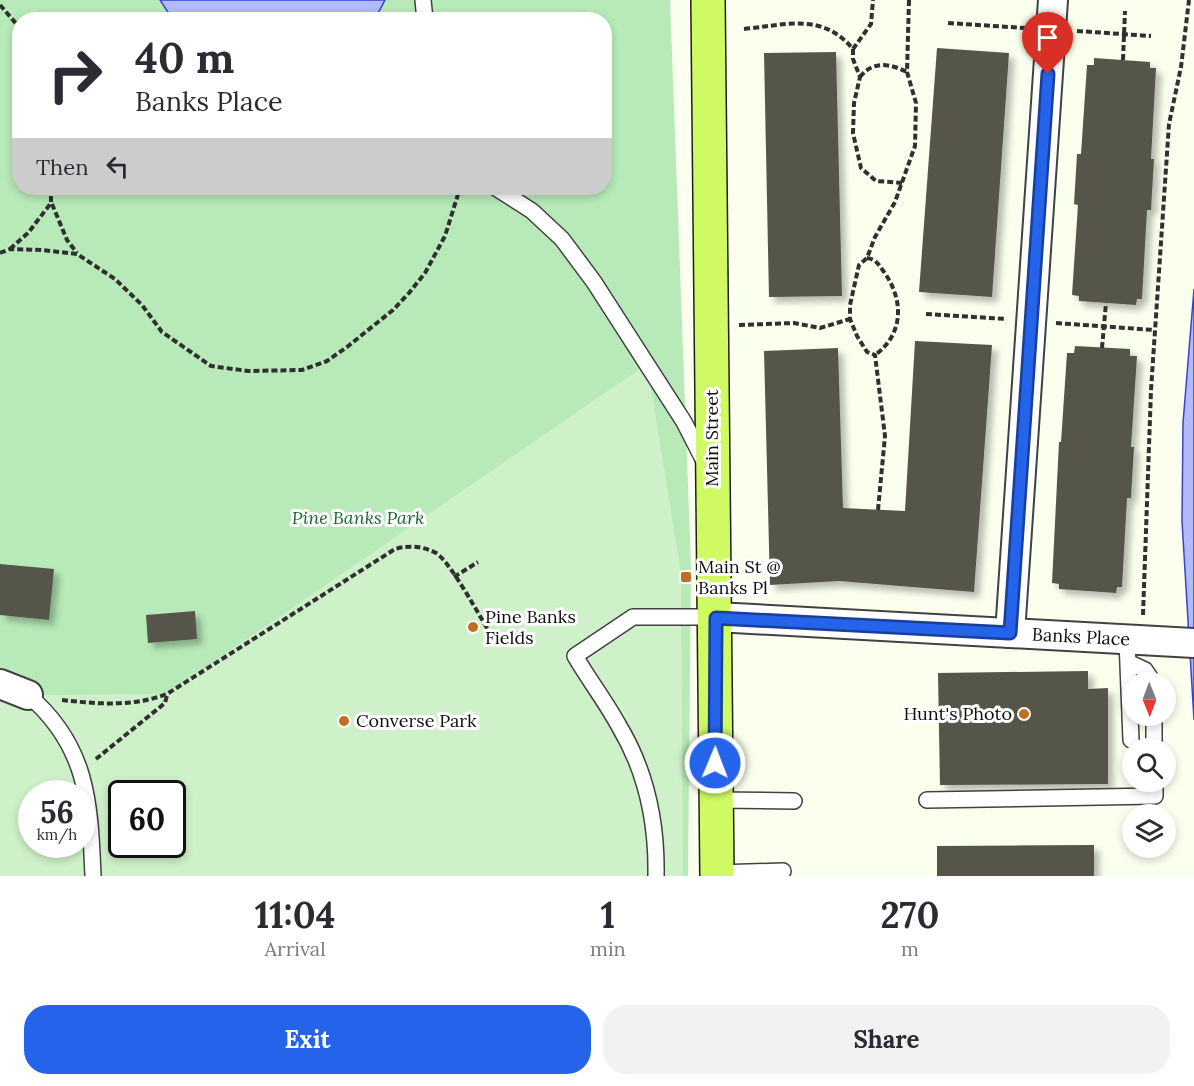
<!DOCTYPE html>
<html lang="en">
<head>
<meta charset="utf-8">
<style>
  body { margin:0; font-family:Lora,serif; background:#f2f2f3; color:#2b2b33; height:100vh; display:flex; flex-direction:column; font-size:22px; white-space:nowrap }
  * { box-sizing:border-box; margin:0 }
  p { font-size:20px; color:#7c7c81 }
  .icon { flex:none; width:33px; height:33px; fill:none; stroke:currentColor; stroke-width:2; stroke-linecap:round; stroke-linejoin:round }
  .map { position:relative; height:876px; overflow:hidden }
  .drawer { display:flex; flex-direction:column; background:#fff; flex:1 }
  .drawer>* { flex:none }
  .guide { position:absolute; left:12px; top:12px; width:600px; height:183px; border-radius:24px; box-shadow:0 3px 9px #0003; background:#fff; color:#2b2b33; overflow:hidden }
  .needle { width:39px; rotate:179deg }
  .buttons { position:absolute; left:1122px; top:672px; display:grid; gap:12px }
  .buttons a { display:grid; place-items:center; width:54px; height:54px; border-radius:50%; background:#fff; box-shadow:0 3px 9px #0003; font-size:30px }
  .speed { position:absolute; left:18px; top:780px; display:flex; gap:12px; font-size:30px; font-weight:700; text-align:center }
  .speed>* { display:grid; place-content:center; width:78px; height:78px; border-radius:50%; background:#fff; box-shadow:0 3px 9px #0003; line-height:1 }
  .speed small { font-size:15px; font-weight:400 }
  .speed .limit { border:3px solid #111; border-radius:9px; background:#fff; color:#111 }
  .pin { position:absolute; display:grid; place-items:center; width:51px; height:51px; color:#fff; margin:-62px -26px; border-radius:50% 50% 50% 0; rotate:-45deg; box-shadow:0 0 6px #0007 }
  .pin .icon { rotate:45deg }
  .me { position:absolute; width:66px; margin:-33px; rotate:1deg; stroke-linejoin:round; filter:drop-shadow(0 0 4px #0008) }
  .turn { display:flex; align-items:center; gap:21px; height:126px; padding:0 24px; font-size:27px }
  .turn .icon { width:78px; height:78px; stroke-width:2.5 }
  .turn b { display:block; font-size:42px; line-height:51px }
  .then { display:flex; align-items:center; height:57px; padding:0 24px; background:#0003; gap:12px; font-size:22px }
  .eta { display:flex; justify-content:space-evenly; align-items:center; height:102px; text-align:center }
  .eta b { font-size:36px; font-weight:800; line-height:42px }
  .button { display:flex; gap:12px; margin-top:auto; padding:12px 24px }
  .button a { flex:1; height:69px; border-radius:24px; background:#2563eb; color:#fff; font-size:24px; font-weight:800; line-height:69px; text-align:center }
  .button a+a { background:#f2f2f3; color:#2b2b33 }
  .map>svg:first-child { display:block }
  .green { fill:#b7eab8; fill-rule:evenodd }
  .pitch { fill:#cff1c9; fill-rule:evenodd }
  .water { fill:#b2baf7; stroke:#3844cf; stroke-width:1.5 }
  .building { fill:#57554a; filter:url(#shadow) }
  .lines { fill:none; stroke-linecap:round; stroke-linejoin:round }
  .service-casing { stroke:#414141; stroke-width:18 }
  .minor-casing { stroke:#414141; stroke-width:32 }
  .primary-casing { stroke:#1f1f1f; stroke-width:36 }
  .path { stroke:#303030; stroke-width:4; stroke-dasharray:6 3; stroke-linecap:butt }
  .service { stroke:#fff; stroke-width:15 }
  .minor { stroke:#fff; stroke-width:28 }
  .primary { stroke:#d0fa63; stroke-width:33 }
  .route-casing { stroke:#184099; stroke-width:15 }
  .route { stroke:#2563eb; stroke-width:10 }
  .poi-dot { fill:#c06e23; stroke:#fff; stroke-width:2 }
  .labels { text-anchor:middle; stroke-width:6; stroke-linejoin:round; paint-order:stroke }
  .street-label { font-size:18px; fill:#0e0e0e; stroke:#fff }
  .park-label { font-size:18px; font-style:italic; fill:#1d6734; stroke:#fff }
  .poi-label { font-size:18px; fill:#0e0e0e; stroke:#fff; text-anchor:start }
</style>
</head>
<body>
<div class="map">
<svg width="1194" height="876" viewBox="0 0 1194 876">
  <defs>
    <filter id="shadow"><feDropShadow dx="5.5" dy="5.5" stdDeviation="3" flood-color="#0004"/></filter>
  </defs>
  <rect width="100%" height="100%" fill="#faffee"/>
  <path class="green" d="M0,0H670L691,567L688,876H0ZM20,20H604V188H20ZM32,794H82V844H32ZM122,794H172V844H122Z"/>
  <path class="pitch" d="M647,364L681,572L683,876H0V681L28,695L167,694ZM32,794H82V844H32ZM122,794H172V844H122Z"/>
  <g class="water">
    <polygon points="160,0 385,0 375,19 173,20"/>
    <polygon points="1194,289 1194,720 1182,521 1183,423"/>
  </g>
  <g class="building">
    <polygon points="937,48 1009,53 992,297 919,292"/>
    <polygon points="836,52 842,296 769,297 764,53"/>
    <polygon points="1094,58 1150,62 1150,68 1156,68 1151,159 1154,159 1151,210 1147,210 1142,299 1137,299 1136,305 1079,301 1079,296 1072,295 1078,205 1074,204 1077,154 1081,154 1087,65 1094,65"/>
    <polygon points="915,341 992,345 974,592 839,581 770,585 764,351 838,348 843,508 905,511"/>
    <polygon points="1075,346 1130,349 1130,356 1137,356 1131,447 1134,447 1131,498 1127,498 1122,587 1117,587 1116,593 1059,589 1059,584 1052,583 1059,442 1061,442 1067,353 1074,353"/>
    <polygon points="0,564 54,569 49,620 0,615"/>
    <polygon points="195,611 197,639 148,643 146,615"/>
    <polygon points="1088,671 1088,689 1108,688 1108,784 940,785 938,673"/>
    <polygon points="1094,845 1094,876 937,876 937,846"/>
  </g>
  <g class="lines">
    <g class="service-casing">
      <g id="service">
        <polyline points="423,0 425,20"/>
        <polyline points="496,188 532,211 562,239 594,282 684,422 705,463"/>
        <polyline points="1127,640 1131,740"/>
        <polyline points="1130,663 1145,670 1153,682"/>
        <path d="M28,695C88,746 90,803 93,876"/>
        <polyline points="1154,716 1154,748"/>
        <polyline points="715,800 794,801"/>
        <polyline points="927,800 1155,796 1155,782"/>
        <polyline points="717,873 783,871"/>
        <path d="M656,876C657,824 646,771 619,726C606,702 589,680 575,656L633,617H716"/>
      </g>
    </g>
    <g class="minor-casing">
      <g id="minor">
        <polyline points="716,617 1194,643"/>
        <polyline points="1010,633 1053,0"/>
        <polyline points="0,684 28,695"/>
      </g>
    </g>
    <g class="primary-casing">
      <polyline id="primary" points="708,0 717,876"/>
    </g>
    <g class="path">
      <polyline points="0,5 20,28"/>
      <polyline points="948,23 1025,28"/>
      <path d="M744,29C786,25 822,12 853,49L871,24L873,0"/>
      <polyline points="1077,31 1151,36"/>
      <polyline points="853,49 853,59 860,77 854,103 853,133 861,168 876,181 903,183"/>
      <polyline points="1123,60 1125,11"/>
      <path d="M860,77C873,60 891,64 907,72"/>
      <polyline points="52,204 67,240 77,253"/>
      <polyline points="10,249 28,233 51,203 51,188"/>
      <polyline points="0,253 10,249 41,250 77,254 115,279 142,305 162,332 211,366 248,371 302,370 327,361 347,347 393,310 409,293 425,273 445,236 460,188"/>
      <path d="M867,258C876,259 879,265 884,272C904,300 904,334 875,355"/>
      <polyline points="926,314 1007,319"/>
      <polyline points="1056,323 1154,330"/>
      <polyline points="739,325 794,323 820,328 850,319"/>
      <polyline points="1102,348 1106,303"/>
      <polyline points="878,510 885,436 875,355 867,352 857,336 850,319 850,305 859,265 867,258 875,237 895,202 915,146 916,103 907,72 909,0"/>
      <polyline points="454,577 478,562"/>
      <polyline points="1143,615 1151,390 1169,124 1181,67 1189,0"/>
      <path d="M62,700C97,704 133,707 167,694L395,549C409,545 423,546 436,553C451,562 482,621 493,638"/>
      <polyline points="96,759 165,703 167,695"/>
    </g>
    <use href="#service" class="service"/>
    <use href="#minor" class="minor"/>
    <use href="#primary" class="primary"/>
  </g>
  <g class="lines">
    <g class="route-casing">
      <polyline id="route" points="715,763 716,618 1010,633 1048,74"/>
    </g>
    <use href="#route" class="route"/>
  </g>
  <g class="poi-dot">
    <rect x="680" y="571" width="12" height="12" rx="3"/>
    <circle cx="473" cy="627" r="6"/>
    <circle cx="1024" cy="714" r="6"/>
    <circle cx="344" cy="721" r="6"/>
  </g>
  <g class="labels">
    <g class="street-label">
      <text transform="translate(712 438) rotate(-90)" y="6">Main Street</text>
      <text transform="translate(1081 637) rotate(3)" y="6">Banks Place</text>
    </g>
    <g class="park-label">
      <text x="358" y="524">Pine Banks Park</text>
    </g>
    <g class="poi-label">
      <text x="698" y="573">Main St @<tspan x="698" dy="21">Banks Pl</tspan></text>
      <text x="485" y="623">Pine Banks<tspan x="485" dy="21">Fields</tspan></text>
      <text x="1012" y="720" text-anchor="end">Hunt's Photo</text>
      <text x="356" y="727">Converse Park</text>
    </g>
  </g>
</svg>
<div class="buttons">
<a><svg class="needle" viewBox="-14 -14 28 28"><path d="M0-13l5 13h-10z" fill="#e53935"/><path d="M0 13l5-13h-10z" fill="#7c7c81"/></svg></a>
<a><svg class="icon" aria-label="search" viewBox="0 0 24 24"><circle cx="10" cy="10" r="6"/><path d="M15 15l6 6"/></svg></a>
<a><svg class="icon" aria-label="layers" viewBox="0 0 24 24"><path d="M12 4l9 5-9 5-9-5zM3 14l9 5 9-5"/></svg></a>
</div>
<div class="speed"><div>56<small>km/h</small></div><div class="limit">60</div></div>
<div class="pin" style="left:1048px;top:74px;background:#d93025"><svg class="icon" aria-label="arrive" viewBox="0 0 24 24"><path d="M6 21V4h12l-3 4 3 4H6"/></svg></div>
<svg class="me" style="left:715px;top:763px" viewBox="-20 -20 40 40"><circle r="17" fill="#2563eb" stroke="#fff" stroke-width="3"/><path d="M0-11L8 9 0 5-8 9z" fill="#fff"/></svg>
<div class="guide">
<div class="turn"><svg class="icon" aria-label="right" viewBox="0 0 24 24"><path d="M7 20v-9h11M14 6l5 5-5 5"/></svg><div><b>40 m</b>Banks Place</div></div>
<div class="then">Then<svg class="icon" aria-label="left" viewBox="0 0 24 24"><path d="M17 20v-9H6M10 6l-5 5 5 5"/></svg></div>
</div>
</div>
<section class="drawer">
<div class="eta">
<div><b>11:04</b><p>Arrival</p></div>
<div><b>1</b><p>min</p></div>
<div><b>270</b><p>m</p></div>
</div>
<div class="button"><a>Exit</a><a>Share</a></div>
</section>
</body>
</html>
